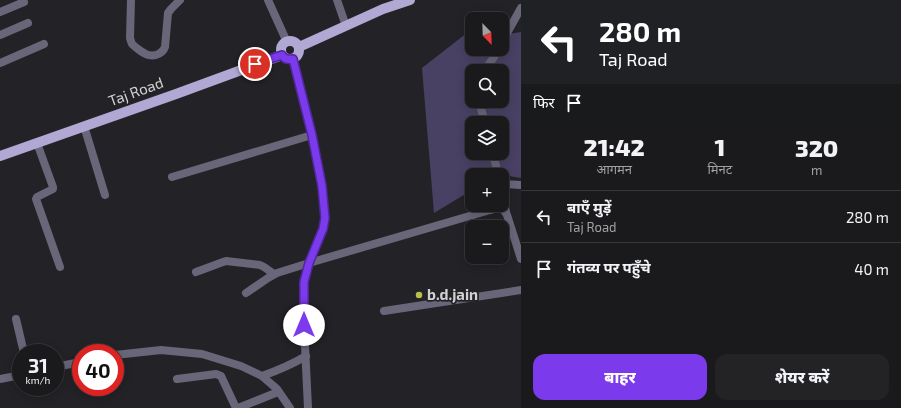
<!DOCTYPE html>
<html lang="hi">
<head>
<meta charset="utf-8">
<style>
  body { margin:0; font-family:"Exo 2","Noto Sans Devanagari",sans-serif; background:#232326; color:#f1f3f6; height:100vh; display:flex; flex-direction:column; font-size:15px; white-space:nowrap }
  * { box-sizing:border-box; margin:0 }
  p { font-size:13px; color:#9fa1a4 }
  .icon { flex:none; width:22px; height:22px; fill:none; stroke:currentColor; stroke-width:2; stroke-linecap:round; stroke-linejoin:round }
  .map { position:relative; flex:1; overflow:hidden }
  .details { display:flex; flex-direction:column; background:#1a1a1d; width:380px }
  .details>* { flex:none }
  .hud { background:#202124; color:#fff; overflow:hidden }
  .needle { width:26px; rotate:157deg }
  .tools { position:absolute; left:465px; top:12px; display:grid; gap:8px }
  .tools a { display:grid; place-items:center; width:44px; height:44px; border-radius:8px; background:#1a1a1d; box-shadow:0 2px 10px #0003,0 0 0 1px #38383b; font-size:20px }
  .speed { position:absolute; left:12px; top:344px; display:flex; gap:8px; font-size:20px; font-weight:700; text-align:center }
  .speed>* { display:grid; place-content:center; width:52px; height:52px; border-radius:50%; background:#1a1a1d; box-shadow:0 2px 10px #0003,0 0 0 1px #38383b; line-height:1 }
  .speed small { font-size:10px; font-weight:400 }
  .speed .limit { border:6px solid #d22; background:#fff; color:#111 }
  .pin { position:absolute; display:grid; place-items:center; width:34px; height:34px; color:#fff; margin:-17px; border:2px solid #fff; border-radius:50%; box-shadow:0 1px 4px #0007 }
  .me { position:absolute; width:44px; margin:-22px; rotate:0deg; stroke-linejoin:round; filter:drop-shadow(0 0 3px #0008) }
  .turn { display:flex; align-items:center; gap:14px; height:84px; padding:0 12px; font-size:18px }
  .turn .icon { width:52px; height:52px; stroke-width:2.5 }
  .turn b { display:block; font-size:28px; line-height:34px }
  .then { display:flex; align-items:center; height:38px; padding:0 12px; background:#0003; gap:8px; font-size:15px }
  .eta { display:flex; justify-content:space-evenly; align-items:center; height:68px; text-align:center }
  .eta b { font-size:24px; font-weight:800; line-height:28px }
  .action { display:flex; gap:8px; margin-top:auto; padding:8px 12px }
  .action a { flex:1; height:46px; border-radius:12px; background:#7c3aed; color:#fff; font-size:16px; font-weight:800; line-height:46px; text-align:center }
  .action a+a { background:#232326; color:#f1f3f6 }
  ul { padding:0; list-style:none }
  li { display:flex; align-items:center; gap:12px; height:52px; padding:0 12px; border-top:1px solid #38383b }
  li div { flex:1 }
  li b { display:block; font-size:15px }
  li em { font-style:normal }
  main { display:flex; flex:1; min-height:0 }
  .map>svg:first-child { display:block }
  .green { fill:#494164; fill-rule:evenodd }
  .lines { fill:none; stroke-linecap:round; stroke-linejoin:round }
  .minor { stroke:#6a667a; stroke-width:8 }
  .major { stroke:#b1a8d3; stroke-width:10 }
  .route-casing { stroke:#51269a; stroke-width:10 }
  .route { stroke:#7c3aed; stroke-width:7 }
  .poi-dot { fill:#b7c148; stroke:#232327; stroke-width:1.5 }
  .labels { text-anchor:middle; stroke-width:3.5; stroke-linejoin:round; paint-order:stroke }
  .street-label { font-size:15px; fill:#d1d1d3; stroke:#232327 }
  .poi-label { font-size:15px; font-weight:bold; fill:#d1d1d3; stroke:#232327; text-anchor:start }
</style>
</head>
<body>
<main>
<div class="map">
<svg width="521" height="408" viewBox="0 0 521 408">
  <rect width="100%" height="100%" fill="#232327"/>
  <path class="green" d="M472,29V49H483V50L486,49H502V39L509,34L521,32V178L509,176L504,171L497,175H472V190L434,213L422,68ZM472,71H502V101H472ZM472,123H502V153H472Z"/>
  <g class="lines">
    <g class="minor">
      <path d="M131,0L130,38C131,41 131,42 132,44C135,47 145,55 149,55C155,57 163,53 165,47L168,13L171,9L180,0"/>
      <polyline points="268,0 287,42"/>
      <polyline points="337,0 346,26"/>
      <polyline points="0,12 24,2"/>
      <polyline points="0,35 28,23"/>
      <polyline points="502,42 521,8"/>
      <polyline points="293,59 312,135 322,186 325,218 323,229 309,263 304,282 304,325 308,408"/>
      <polyline points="0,63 44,44"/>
      <polyline points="484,71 494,57 498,49"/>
      <polyline points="479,101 485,123"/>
      <polyline points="84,126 105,195"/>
      <polyline points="37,143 53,187 53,189 37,197 36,199 60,267"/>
      <polyline points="493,153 498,175"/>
      <polyline points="172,177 312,135"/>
      <polyline points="502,184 521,185"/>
      <polyline points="502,189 506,212"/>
      <polyline points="196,272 223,262 226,261 260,265 264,267 274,274"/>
      <path d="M246,293L268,278L277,273L309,263L490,210C499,208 502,206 507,215L521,259"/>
      <polyline points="384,311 521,290"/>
      <polyline points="16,319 24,353"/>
      <polyline points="115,355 161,350 202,354 241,366 262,376 277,389 290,408"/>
      <polyline points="55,367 81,362"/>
      <path d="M262,376C279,370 291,365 306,356"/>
      <polyline points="0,379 21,375"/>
      <polyline points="177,379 216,374 221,376 236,408"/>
      <polyline points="238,408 278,392"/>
    </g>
    <g class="major">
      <circle cx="290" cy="50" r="9"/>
      <polyline points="299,47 383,9 410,0"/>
      <polyline points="0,156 176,94 282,55"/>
    </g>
  </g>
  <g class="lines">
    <g class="route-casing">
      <path id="route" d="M255,64L282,55C284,59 288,60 293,59L312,135L322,186L325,218L323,229L309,263L304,282V325"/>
    </g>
    <use href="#route" class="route"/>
  </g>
  <circle class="poi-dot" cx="419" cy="295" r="4"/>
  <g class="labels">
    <g class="street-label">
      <text transform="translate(136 92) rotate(-20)" y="5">Taj Road</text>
    </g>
    <g class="poi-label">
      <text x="427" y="300">b.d.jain</text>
    </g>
  </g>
</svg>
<div class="tools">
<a><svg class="needle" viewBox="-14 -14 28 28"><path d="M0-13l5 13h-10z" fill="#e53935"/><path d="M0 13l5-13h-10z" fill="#9fa1a4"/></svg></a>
<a><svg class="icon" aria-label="search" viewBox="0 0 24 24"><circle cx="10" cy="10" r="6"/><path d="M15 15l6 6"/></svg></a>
<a><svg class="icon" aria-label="layers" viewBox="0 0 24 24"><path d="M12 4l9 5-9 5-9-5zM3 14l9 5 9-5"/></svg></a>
<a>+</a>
<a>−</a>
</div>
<div class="speed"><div>31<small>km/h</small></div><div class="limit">40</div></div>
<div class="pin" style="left:255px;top:64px;background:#d93025"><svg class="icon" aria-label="arrive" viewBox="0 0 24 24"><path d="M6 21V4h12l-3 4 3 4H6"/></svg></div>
<svg class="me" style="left:304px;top:325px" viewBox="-20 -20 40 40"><circle r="19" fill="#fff"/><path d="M0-13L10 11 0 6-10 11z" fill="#7c3aed"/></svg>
</div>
<section class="details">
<div class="hud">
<div class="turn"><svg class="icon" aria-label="left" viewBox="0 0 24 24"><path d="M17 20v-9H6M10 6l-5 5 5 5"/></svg><div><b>280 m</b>Taj Road</div></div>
<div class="then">फिर<svg class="icon" aria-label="arrive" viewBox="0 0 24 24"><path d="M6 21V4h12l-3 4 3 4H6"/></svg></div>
</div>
<div class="eta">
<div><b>21:42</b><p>आगमन</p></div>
<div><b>1</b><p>मिनट</p></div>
<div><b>320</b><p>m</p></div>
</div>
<ul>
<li><svg class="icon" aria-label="left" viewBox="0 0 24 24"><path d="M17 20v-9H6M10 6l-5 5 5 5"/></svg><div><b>बाएँ मुड़ें</b><p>Taj Road</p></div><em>280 m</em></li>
<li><svg class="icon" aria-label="arrive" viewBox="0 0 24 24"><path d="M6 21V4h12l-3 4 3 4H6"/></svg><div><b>गंतव्य पर पहुँचे</b></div><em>40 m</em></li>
</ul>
<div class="action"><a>बाहर</a><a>शेयर करें</a></div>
</section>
</main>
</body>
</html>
